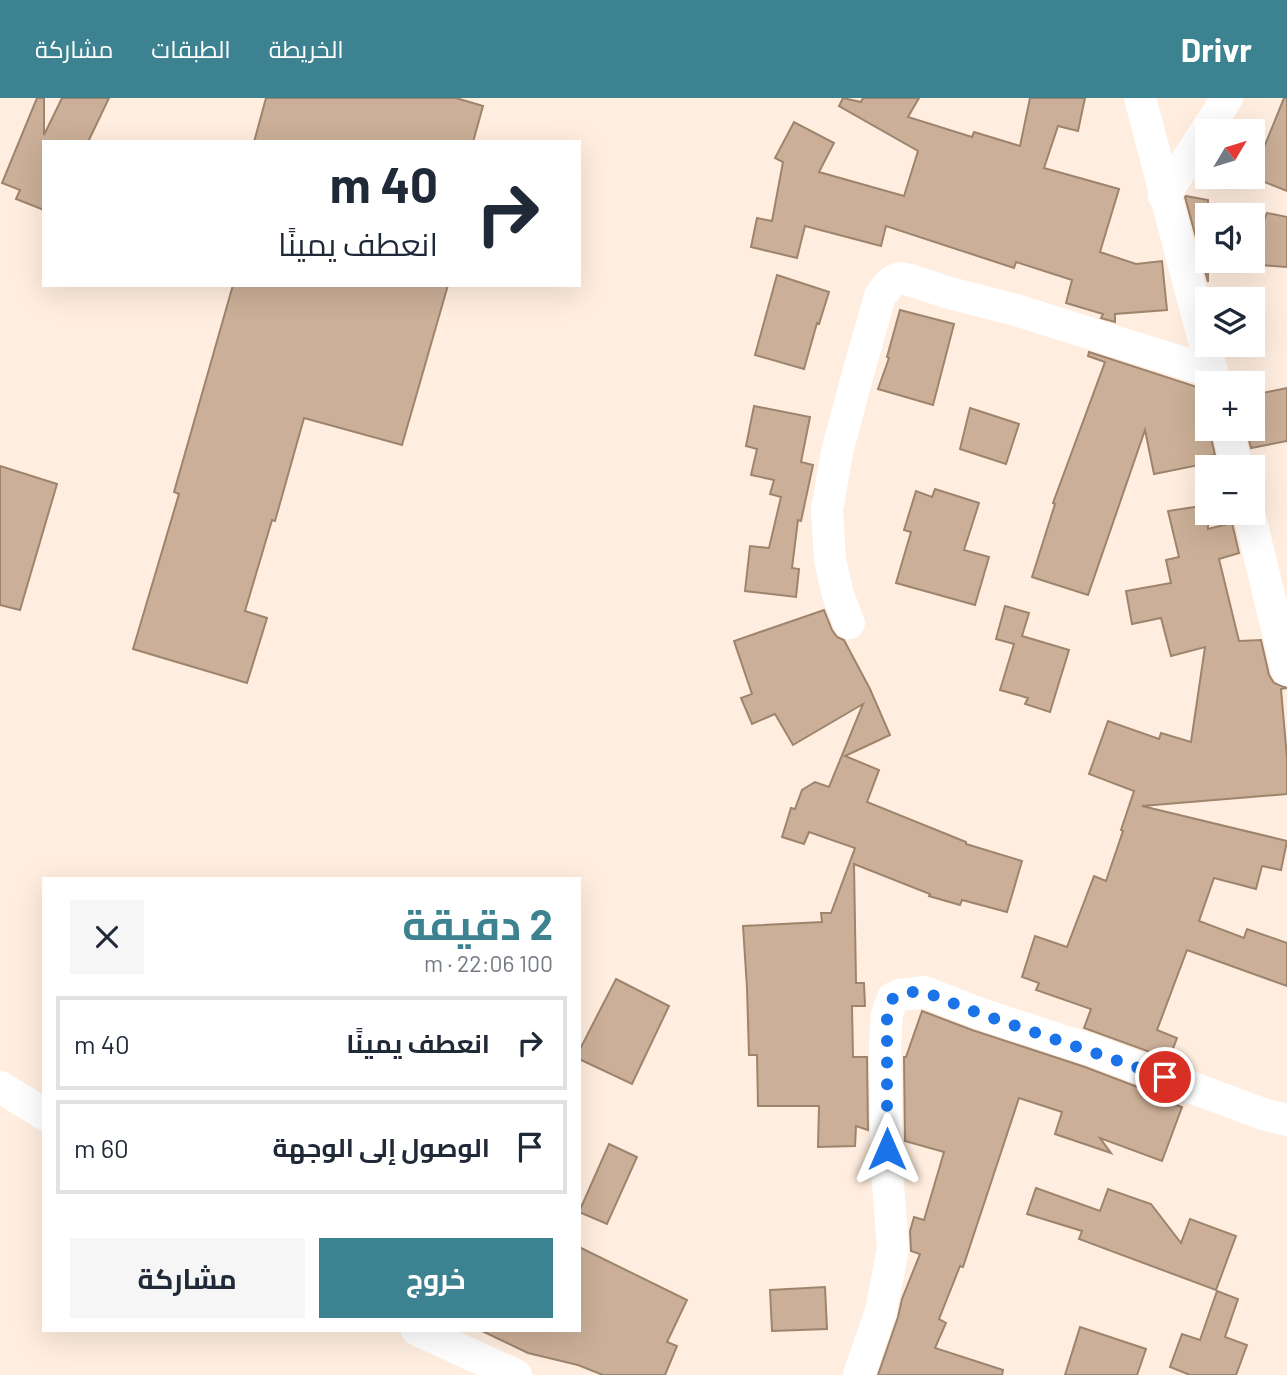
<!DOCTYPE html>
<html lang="ar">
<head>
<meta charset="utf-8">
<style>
  body { margin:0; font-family:Barlow,Cairo,sans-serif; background:#f6f6f7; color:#1f2937; direction:rtl; height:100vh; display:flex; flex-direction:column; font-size:26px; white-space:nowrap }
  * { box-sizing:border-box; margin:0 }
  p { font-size:23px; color:#747a83 }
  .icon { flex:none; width:38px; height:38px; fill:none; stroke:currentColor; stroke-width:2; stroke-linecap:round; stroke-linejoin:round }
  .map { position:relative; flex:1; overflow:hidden; direction:ltr }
  .sheet { position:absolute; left:42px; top:779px; width:539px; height:455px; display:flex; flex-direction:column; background:#fff; border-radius:0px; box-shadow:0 7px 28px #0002; direction:rtl }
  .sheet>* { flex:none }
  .guide { position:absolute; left:42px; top:42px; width:539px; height:147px; border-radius:0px; box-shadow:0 7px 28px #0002; direction:rtl; background:#fff; color:#1f2937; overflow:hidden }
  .needle { width:46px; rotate:52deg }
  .tools { position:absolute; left:1195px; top:21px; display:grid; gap:14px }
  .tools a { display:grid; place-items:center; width:70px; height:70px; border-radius:0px; background:#fff; box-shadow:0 7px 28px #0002; font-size:35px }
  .pin { position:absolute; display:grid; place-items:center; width:60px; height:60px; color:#fff; margin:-30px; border:4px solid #fff; border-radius:50%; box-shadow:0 2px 7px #0007 }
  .me { position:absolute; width:77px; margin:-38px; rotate:0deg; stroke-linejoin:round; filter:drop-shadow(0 0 5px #0008) }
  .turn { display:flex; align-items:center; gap:24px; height:147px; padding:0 28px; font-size:32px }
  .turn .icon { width:91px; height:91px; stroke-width:2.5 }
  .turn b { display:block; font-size:49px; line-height:60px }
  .round { display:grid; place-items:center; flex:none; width:74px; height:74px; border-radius:0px; background:#f6f6f7 }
  .overview { display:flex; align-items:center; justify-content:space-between; height:119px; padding:0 28px }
  h1 { font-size:42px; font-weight:700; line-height:52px; color:#3d8290 }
  .primary-button { display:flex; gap:14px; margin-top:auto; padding:14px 28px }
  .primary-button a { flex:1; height:80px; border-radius:0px; background:#3d8290; color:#fff; font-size:28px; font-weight:700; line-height:80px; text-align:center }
  .primary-button a+a { background:#f6f6f7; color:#1f2937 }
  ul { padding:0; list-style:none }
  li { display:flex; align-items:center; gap:21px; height:94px; margin:0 14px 10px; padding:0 14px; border:4px solid #e0e1e3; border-radius:0px }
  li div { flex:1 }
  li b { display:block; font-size:26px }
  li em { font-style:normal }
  header { display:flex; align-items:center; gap:42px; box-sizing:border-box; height:98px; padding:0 35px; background:#3d8290; color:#fff }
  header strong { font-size:33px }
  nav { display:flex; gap:38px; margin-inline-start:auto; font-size:24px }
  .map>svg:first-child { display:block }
  .building { fill:#cbaf98; stroke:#9e846d; stroke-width:2 }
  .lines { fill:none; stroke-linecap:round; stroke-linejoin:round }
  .minor { stroke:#fff; stroke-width:32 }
  .route { stroke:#1a73e8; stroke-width:12; stroke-dasharray:0 21.6 }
</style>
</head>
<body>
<header>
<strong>Drivr</strong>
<nav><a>الخريطة</a><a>الطبقات</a><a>مشاركة</a></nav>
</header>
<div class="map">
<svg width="1287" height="1277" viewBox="0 0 1287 1277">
  <rect width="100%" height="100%" fill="#ffeedf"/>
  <g class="building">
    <polygon points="37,0 44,0 44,37 62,0 109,0 88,44 44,44 44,112 16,101 20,92 2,85"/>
    <polygon points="266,0 456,0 483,8 473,44 254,44"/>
    <polygon points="843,0 861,4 863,0 919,0 908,19 972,39 974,34 1020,48 1030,0 1085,0 1078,33 1058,28 1044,70 1119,91 1100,154 1136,166 1162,163 1167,212 1115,216 1115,224 1101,220 1103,216 1066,205 1072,182 1016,164 1014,170 886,128 881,148 805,128 797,160 751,149 757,120 772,123 783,64 775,60 794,24 834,45 819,74 904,98 918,53 839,8"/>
    <polygon points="1284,0 1287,0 1287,93 1252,79"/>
    <polygon points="1186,98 1208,102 1208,184 1185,99"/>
    <polygon points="1267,115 1287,119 1287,169 1247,166 1248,163 1253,163 1253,151"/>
    <polygon points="777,177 829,194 819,226 817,225 804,271 755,257"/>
    <polygon points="233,187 448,187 402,347 304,320 275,423 272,422 245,513 267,520 247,585 133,551 179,396 174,394"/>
    <polygon points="900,212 954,226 933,307 878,291 889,260 887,259"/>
    <polygon points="1089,254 1197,289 1203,298 1206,331 1209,331 1215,357 1208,358 1209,365 1154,376 1145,332 1088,497 1032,479 1055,406 1053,405 1105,264 1088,258"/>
    <polygon points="1287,290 1287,343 1251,350 1246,331 1253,331 1253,297"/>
    <polygon points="754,308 810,319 801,364 813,367 801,423 798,422 792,470 799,471 796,499 745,493 750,448 769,450 781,399 770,396 774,382 751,377 757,351 746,348"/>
    <polygon points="970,310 1019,326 1006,366 960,351"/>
    <polygon points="0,368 57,386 20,512 0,507"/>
    <polygon points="935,391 979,405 964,452 989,459 975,507 896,485 911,434 904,432 916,393 932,399"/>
    <polygon points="1208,407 1208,431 1232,425 1239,455 1219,461 1239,543 1261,542 1269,577 1274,585 1287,590 1281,591 1287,660 1287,696 1142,708 1287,743 1281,772 1262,768 1256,791 1214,780 1199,823 1244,840 1247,831 1287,845 1287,888 1187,852 1157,932 1177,940 1169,961 1084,930 1091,911 1036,892 1039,885 1022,879 1035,838 1067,849 1094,778 1106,783 1123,733 1121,732 1134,693 1089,676 1108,623 1159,641 1161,635 1191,644 1205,549 1171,558 1161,520 1132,526 1126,493 1171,485 1166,462 1179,459 1168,413"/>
    <polygon points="1005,508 1029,515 1022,538 1069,552 1050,614 1025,606 1028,600 1000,592 1014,546 996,541"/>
    <polygon points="824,512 832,532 837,539 844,542 870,591 890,637 845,658 879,672 867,704 966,744 966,746 1022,763 1007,814 962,802 960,807 929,798 930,796 854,766 856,885 864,885 865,908 852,908 853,959 867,959 868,1032 856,1028 855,1048 818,1049 819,1008 758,1008 757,957 749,957 747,890 743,828 822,824 821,815 831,815 855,750 809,734 804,746 782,739 791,710 795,711 802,692 815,684 829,689 863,606 793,647 775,616 752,626 741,600 752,596 734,543"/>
    <polygon points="616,881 669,908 632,986 579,961 579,953"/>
    <polygon points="922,913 972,932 1085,969 1156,996 1154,999 1182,1009 1162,1063 1100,1040 1111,1055 1055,1036 1062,1014 1019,1000 963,1169 960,1168 939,1221 946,1225 935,1250 1003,1272 1002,1277 878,1277 898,1219 902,1201 920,1156 911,1153 910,1133 914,1119 924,1122 944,1054 905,1043 904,959 906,959"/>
    <polygon points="609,1046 637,1059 607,1126 579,1114"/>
    <polygon points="1036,1090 1100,1113 1108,1091 1151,1106 1181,1145 1190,1121 1236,1138 1216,1192 1079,1141 1082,1133 1027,1116"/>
    <polygon points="579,1149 687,1202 667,1244 677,1248 665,1277 603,1277 578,1267 528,1255 480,1232 579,1232"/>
    <polygon points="825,1189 827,1231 772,1233 770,1192"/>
    <polygon points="1217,1193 1238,1201 1225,1239 1247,1247 1236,1277 1190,1277 1170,1269 1182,1236 1200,1242"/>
    <polygon points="1080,1229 1146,1251 1137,1277 1065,1277"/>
  </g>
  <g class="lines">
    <g class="minor">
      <polyline points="1140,0 1215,285"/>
      <polyline points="1164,98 1227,0"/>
      <polyline points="1227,331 1237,369"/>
      <polyline points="1249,415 1287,572"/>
      <polyline points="849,525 838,497 830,462 827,412 837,354 856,283 880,198 891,184 899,180 910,182 946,194 1016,212 1212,274"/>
      <polyline points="0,989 44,1016"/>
      <polyline points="417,1232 516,1277"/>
      <polyline points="859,1277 881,1213 893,1150 887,1075 885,949 887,916 893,900 899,897 925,894 978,915 1091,952 1263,1016 1287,1022"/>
    </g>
  </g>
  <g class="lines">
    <polyline class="route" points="887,1051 887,916 893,900 911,894 925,894 978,915 1165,979"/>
  </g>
</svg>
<div class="tools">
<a><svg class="needle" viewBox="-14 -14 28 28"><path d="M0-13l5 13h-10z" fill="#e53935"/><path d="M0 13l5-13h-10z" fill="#747a83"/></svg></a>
<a><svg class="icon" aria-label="sound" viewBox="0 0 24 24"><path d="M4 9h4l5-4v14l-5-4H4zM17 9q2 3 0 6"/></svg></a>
<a><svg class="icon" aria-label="layers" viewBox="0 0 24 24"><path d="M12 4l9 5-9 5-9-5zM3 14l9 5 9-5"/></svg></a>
<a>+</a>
<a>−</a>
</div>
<div class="pin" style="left:1165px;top:979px;background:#d93025"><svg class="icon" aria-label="arrive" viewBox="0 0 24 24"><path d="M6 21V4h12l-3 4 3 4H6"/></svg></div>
<svg class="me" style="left:887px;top:1051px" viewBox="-20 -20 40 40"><path d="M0-17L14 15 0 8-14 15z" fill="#1a73e8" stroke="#fff" stroke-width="4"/></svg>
<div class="guide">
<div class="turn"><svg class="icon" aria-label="right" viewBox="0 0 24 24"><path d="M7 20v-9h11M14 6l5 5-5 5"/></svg><div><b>40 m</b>انعطف يمينًا</div></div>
</div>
<section class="sheet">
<div class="overview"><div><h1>2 دقيقة</h1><p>100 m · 22:06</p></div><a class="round"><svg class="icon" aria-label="close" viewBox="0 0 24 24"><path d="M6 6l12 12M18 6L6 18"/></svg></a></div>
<ul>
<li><svg class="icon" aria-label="right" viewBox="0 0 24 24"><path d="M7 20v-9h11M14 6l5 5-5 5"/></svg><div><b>انعطف يمينًا</b></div><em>40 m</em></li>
<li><svg class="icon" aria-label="arrive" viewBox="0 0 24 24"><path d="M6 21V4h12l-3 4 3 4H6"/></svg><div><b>الوصول إلى الوجهة</b></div><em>60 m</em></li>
</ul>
<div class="primary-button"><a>خروج</a><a>مشاركة</a></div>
</section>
</div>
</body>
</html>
